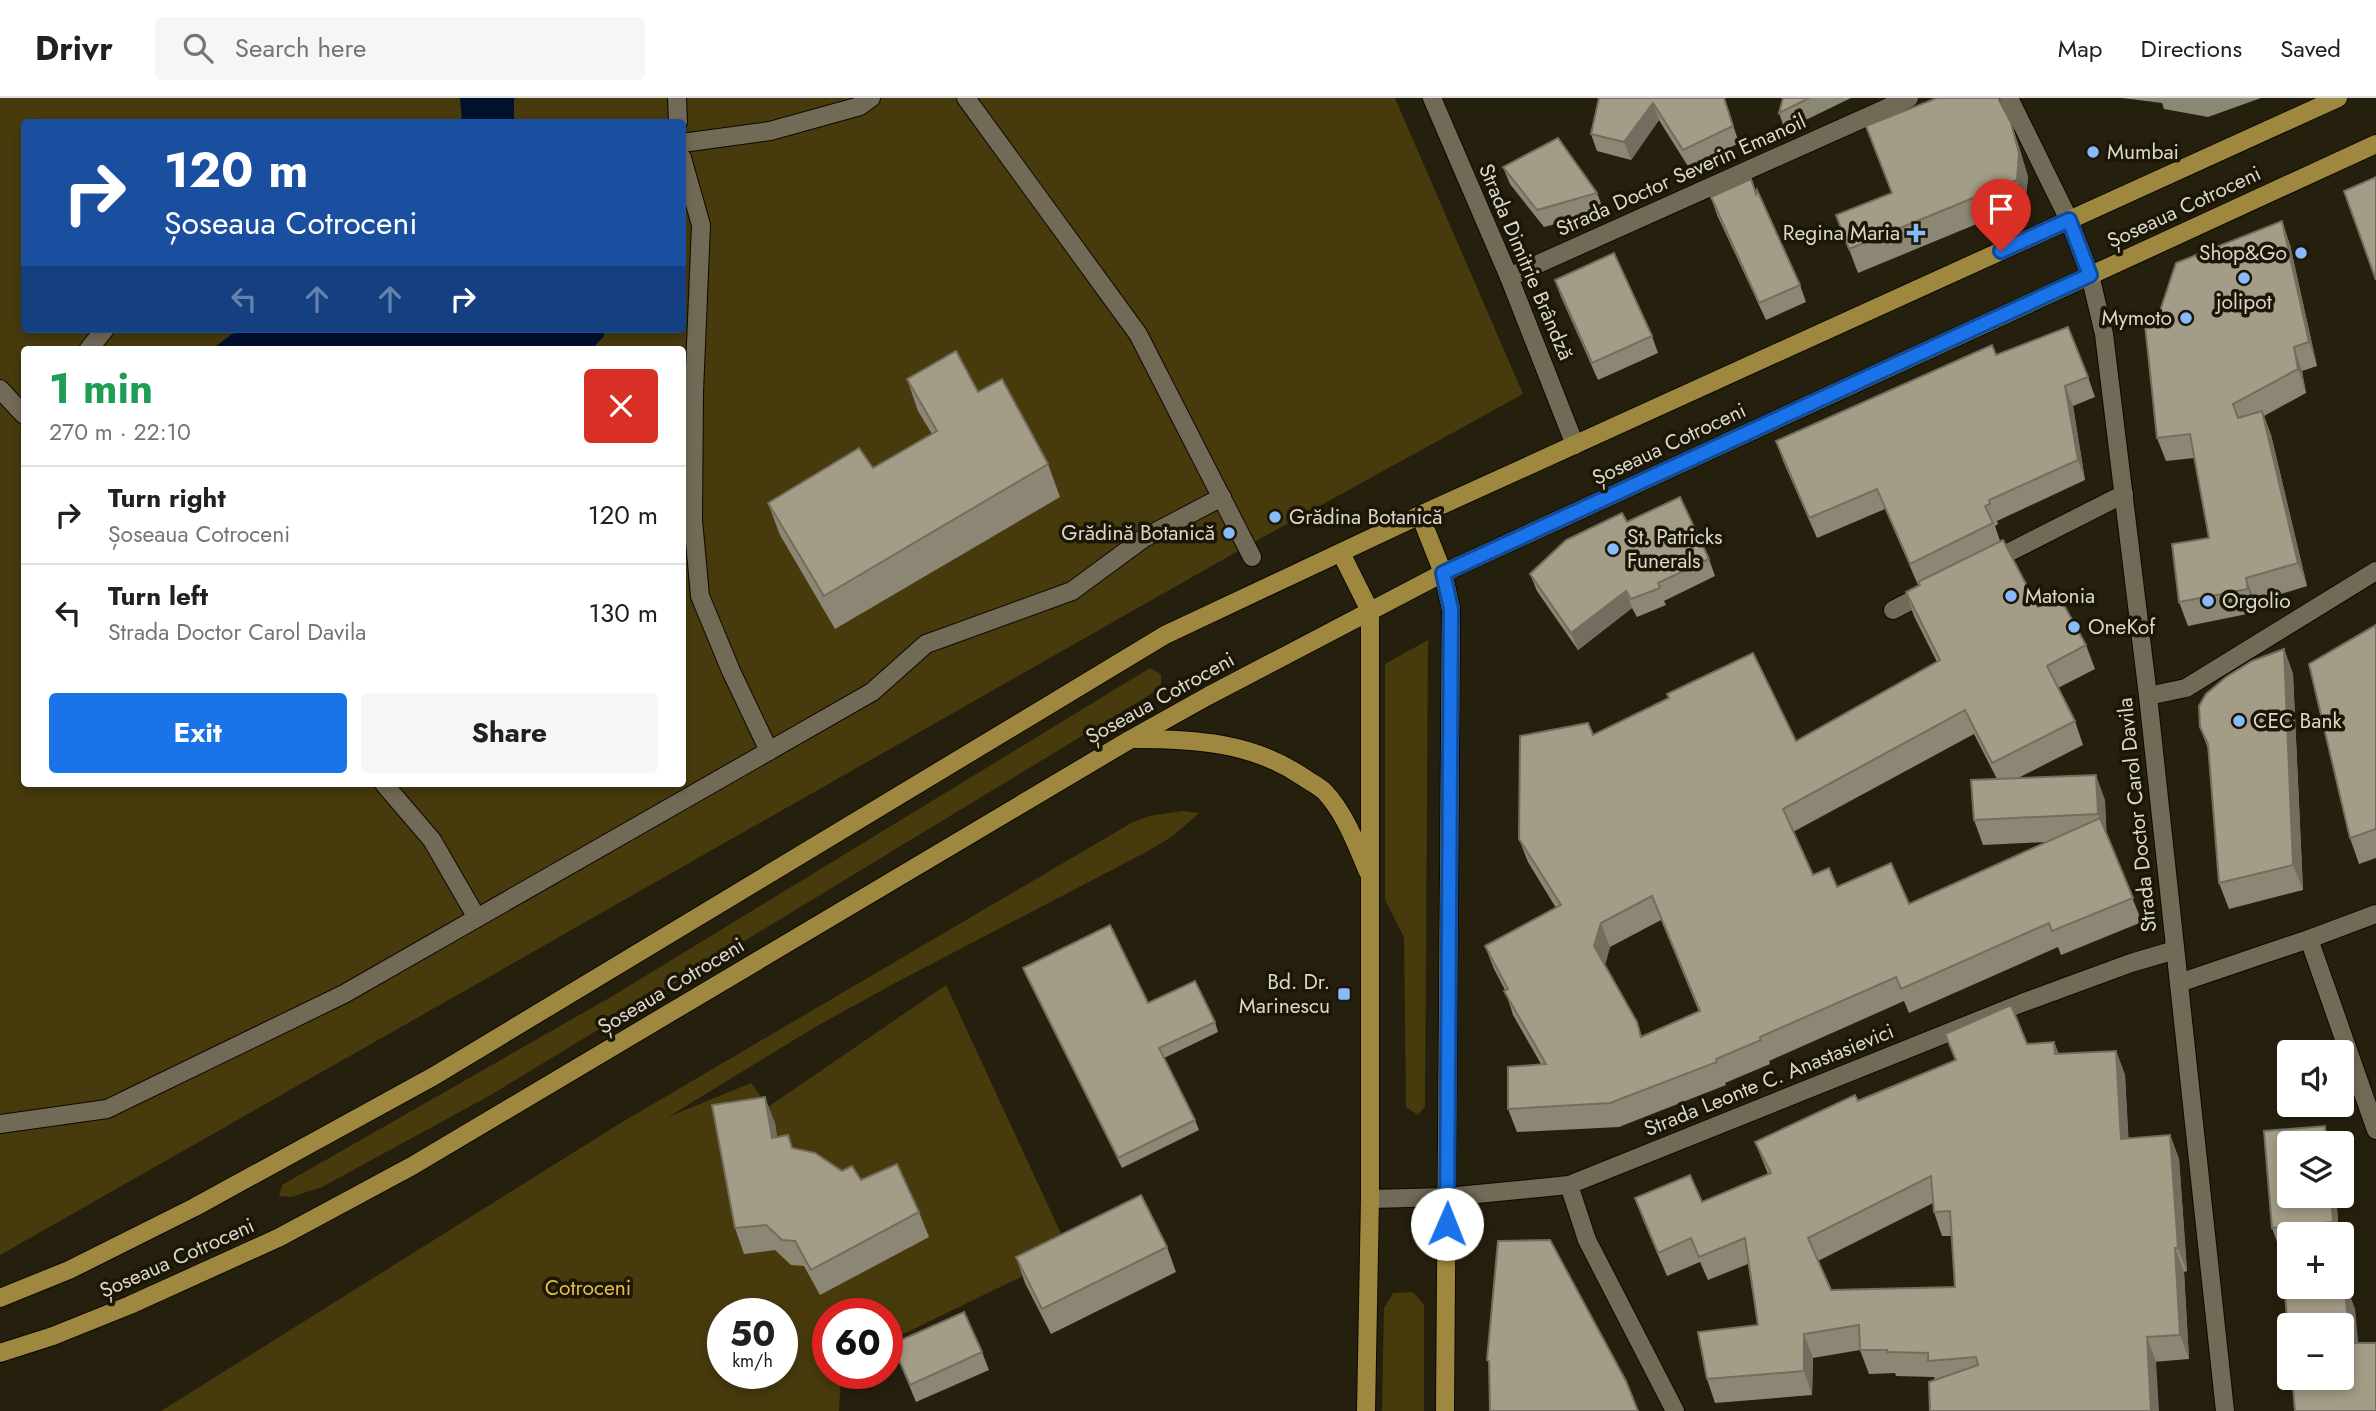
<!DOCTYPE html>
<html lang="en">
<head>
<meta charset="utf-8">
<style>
  body { margin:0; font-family:Jost,sans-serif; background:#f6f6f6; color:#202124; height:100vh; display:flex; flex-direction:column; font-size:26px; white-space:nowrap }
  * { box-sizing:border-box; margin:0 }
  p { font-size:23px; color:#757577 }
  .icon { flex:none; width:38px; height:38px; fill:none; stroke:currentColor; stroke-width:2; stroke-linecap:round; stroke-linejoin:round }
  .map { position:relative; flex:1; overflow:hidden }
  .details { position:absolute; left:21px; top:248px; width:665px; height:441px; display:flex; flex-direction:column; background:#fff; border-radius:7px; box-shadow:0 4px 10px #0003 }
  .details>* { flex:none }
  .top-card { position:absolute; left:21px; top:21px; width:665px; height:214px; border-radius:7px; box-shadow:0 4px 10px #0003; background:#1a4fa0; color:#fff; overflow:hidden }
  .tools { position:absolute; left:2277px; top:942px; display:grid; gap:14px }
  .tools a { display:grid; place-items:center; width:77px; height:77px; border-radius:7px; background:#fff; box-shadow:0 4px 10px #0003; font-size:35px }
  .speed { position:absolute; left:707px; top:1200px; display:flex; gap:14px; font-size:35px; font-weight:700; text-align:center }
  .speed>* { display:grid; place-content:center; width:91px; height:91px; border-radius:50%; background:#fff; box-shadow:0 4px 10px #0003; line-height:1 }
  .speed small { font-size:18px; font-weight:400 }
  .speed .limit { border:10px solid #d22; background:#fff; color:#111 }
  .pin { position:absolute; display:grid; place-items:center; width:60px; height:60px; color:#fff; margin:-72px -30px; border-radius:50% 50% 50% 0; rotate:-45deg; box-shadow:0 0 7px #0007 }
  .pin .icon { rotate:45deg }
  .me { position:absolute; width:77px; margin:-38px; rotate:1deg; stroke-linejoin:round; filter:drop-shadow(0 0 5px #0008) }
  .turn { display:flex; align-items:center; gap:24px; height:147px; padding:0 28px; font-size:32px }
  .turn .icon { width:91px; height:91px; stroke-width:2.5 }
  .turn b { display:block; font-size:49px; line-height:60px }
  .lanes { display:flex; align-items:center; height:66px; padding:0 28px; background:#0003; justify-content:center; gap:35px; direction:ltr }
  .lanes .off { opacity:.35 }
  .round { display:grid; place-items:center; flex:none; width:74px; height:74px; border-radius:7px; background:#f6f6f6 }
  .head { display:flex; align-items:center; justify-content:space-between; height:119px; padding:0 28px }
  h1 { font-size:42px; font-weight:700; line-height:52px; color:#1e9e55 }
  .button { display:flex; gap:14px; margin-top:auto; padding:14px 28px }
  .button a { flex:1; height:80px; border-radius:7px; background:#1a73e8; color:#fff; font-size:28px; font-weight:700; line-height:80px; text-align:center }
  .button a+a { background:#f6f6f6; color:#202124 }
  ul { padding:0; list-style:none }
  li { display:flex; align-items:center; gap:21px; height:98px; padding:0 28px; border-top:2px solid #e0e0e0 }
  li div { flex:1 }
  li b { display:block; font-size:26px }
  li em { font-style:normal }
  header { display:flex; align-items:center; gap:42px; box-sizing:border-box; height:98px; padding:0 35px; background:#fff; border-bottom:2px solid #e0e0e0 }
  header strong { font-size:33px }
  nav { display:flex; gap:38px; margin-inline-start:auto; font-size:24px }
  .search { width:490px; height:63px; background:#f6f6f6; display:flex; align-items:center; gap:18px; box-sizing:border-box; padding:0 24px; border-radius:7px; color:#757577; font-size:26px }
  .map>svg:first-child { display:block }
  .green { fill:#473a0d; fill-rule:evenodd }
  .water { fill:#00102d }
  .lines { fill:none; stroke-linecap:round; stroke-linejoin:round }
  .service-casing { stroke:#0e0900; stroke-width:20 }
  .pedestrian-casing { stroke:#0e0900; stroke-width:20 }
  .minor-casing { stroke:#0e0900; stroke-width:20 }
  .tertiary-casing { stroke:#0e0900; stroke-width:20 }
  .primary-casing { stroke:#0e0900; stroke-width:20 }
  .service { stroke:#706a56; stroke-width:18 }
  .pedestrian { stroke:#706a56; stroke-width:18 }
  .minor { stroke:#706a56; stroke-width:18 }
  .tertiary { stroke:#706a56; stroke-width:18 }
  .primary { stroke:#9e8840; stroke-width:18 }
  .wall { fill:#8c8674; fill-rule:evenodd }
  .shaded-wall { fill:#726d5e }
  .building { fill:#a39c87; stroke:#726d5e; stroke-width:2; fill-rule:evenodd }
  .route-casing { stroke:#114b97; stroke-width:18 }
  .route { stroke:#1a73e8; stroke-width:12 }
  .poi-dot { fill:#88bbfc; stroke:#1b1605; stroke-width:2.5 }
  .labels { text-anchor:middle; stroke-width:7; stroke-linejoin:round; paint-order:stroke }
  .poi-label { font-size:21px; fill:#dad7cc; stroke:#1b1605; text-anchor:start }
  .street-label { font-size:21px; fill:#dad7cc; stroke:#1b1605 }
  .park-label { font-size:21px; fill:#e4c04a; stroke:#1b1605 }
</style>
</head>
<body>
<header>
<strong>Drivr</strong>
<div class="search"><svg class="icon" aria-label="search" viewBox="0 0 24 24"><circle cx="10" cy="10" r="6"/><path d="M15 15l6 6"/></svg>Search here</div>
<nav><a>Map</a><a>Directions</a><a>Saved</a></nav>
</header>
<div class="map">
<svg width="2376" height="1313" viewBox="0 0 2376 1313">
  <rect width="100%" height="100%" fill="#251f0e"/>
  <g class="green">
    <path d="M0,0H1395L1523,296L1238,453L0,1157ZM24,24H682V231H24ZM24,252H682V686H24Z"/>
    <polygon points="1428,542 1425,1008 1418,1017 1406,1009 1404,839 1385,802 1385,566"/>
    <polygon points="1150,570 1161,576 1161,590 489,998 322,1089 291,1099 279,1098 282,1087 611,899"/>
    <path d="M1182,713L1199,715L1173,738L1150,752L897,884L817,928L668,1019L751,985L768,1009L946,887L1070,1155L887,1244V1216H828V1276H841L839,1313H161L619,1026L1133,724L1149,718ZM723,1216H782V1276H723Z"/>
    <polygon points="1413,1194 1424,1207 1424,1313 1382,1313 1384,1210 1393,1195"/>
  </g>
  <g class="water">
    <polygon points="460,0 514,0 514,24 462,24"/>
    <polygon points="255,231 604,231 604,238 591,252 211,252 232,236"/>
  </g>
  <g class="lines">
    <g class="service-casing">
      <polyline id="service" points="2309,841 2376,1032"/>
    </g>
    <g class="pedestrian-casing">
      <g id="pedestrian">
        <polyline points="677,0 678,24"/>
        <polyline points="966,0 1138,236 1252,459"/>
        <polyline points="682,45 770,33 860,8 871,0"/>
        <polyline points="682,60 701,127 694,294 693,422 700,498 731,573 769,653"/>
        <polyline points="88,252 105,231"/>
        <polyline points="0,291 24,317"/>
        <polyline points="384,686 432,742 477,820"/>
        <polyline points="0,1026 107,1011 344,896 872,594 926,546 1072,493 1144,440 1222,399"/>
      </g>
    </g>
    <g class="minor-casing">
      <g id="minor">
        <polyline points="1432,0 1509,179 1575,347"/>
        <polyline points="2009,0 2069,122"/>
        <polyline points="1509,179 1909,0"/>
        <polyline points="1990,464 2124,396"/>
        <polyline points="1893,512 1930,493"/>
        <polyline points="2148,598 2186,590 2376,473"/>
        <polyline points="2179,885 2309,841 2376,816"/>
        <polyline points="1569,1087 1587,1142 1675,1313"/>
        <polyline points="1370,1101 1447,1099 1569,1087 2022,905 2131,865 2175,852"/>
      </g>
    </g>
    <g class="tertiary-casing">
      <polyline id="tertiary" points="2069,122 2090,177 2104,236 2148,598 2225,1313"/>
    </g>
    <g class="primary-casing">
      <g id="primary">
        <polyline points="1420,417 1443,475 1451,511 1445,1313"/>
        <polyline points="1341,455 1370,513 1370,1101 1366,1313"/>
        <path d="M1134,641C1194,641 1252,644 1303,679C1310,684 1319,688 1325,694C1346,717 1356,746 1368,774"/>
        <polyline points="0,1200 69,1172 195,1109 434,978 1165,537 1420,417 2338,0"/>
        <polyline points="0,1255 53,1238 130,1207 280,1139 412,1068 1131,641 1208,598 1443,475 2376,46"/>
      </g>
    </g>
    <use href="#service" class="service"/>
    <use href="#pedestrian" class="pedestrian"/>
    <use href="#minor" class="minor"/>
    <use href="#tertiary" class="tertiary"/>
    <use href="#primary" class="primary"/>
  </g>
  <g class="wall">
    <polygon points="1599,0 1724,0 1739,45 1689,70 1659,22 1631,62 1597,53 1591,36"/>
    <polygon points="1783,0 1851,0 1785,32 1779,15"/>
    <polygon points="2122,0 2261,0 2208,19 2164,11 2162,5"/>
    <polygon points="2011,25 2019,49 2028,79 2025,106 1858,175 1836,117 1892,95"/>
    <polygon points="1503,69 1597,95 1604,113 1544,129 1510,86"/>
    <polygon points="1711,99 1800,187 1806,204 1766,222 1717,117"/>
    <polygon points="2282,123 2290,147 2317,268 2302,273 2306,295 2264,318 2271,337 2307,488 2255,504 2257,514 2188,528 2179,504 2209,440 2194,360 2166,363 2157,340"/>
    <polygon points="1555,182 1652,238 1658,255 1598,282 1561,199"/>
    <path d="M1996,257L2088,279L2095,299L2073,308L2085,382L1997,423L1998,426L1995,428L2000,443L2038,509L2086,547L2095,571L2058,590L2075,623L2083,647L2018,680L2105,702L2106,735L2142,824L2061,857L2058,849L1909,915L1904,903L1769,963L1770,966L1725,985L1726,987L1619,1029L1517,1034L1508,1011L1541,966L1513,917L1505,892L1494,871L1485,848L1556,810L1528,764L1519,741L1593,637L1796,643L1937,564L1914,518L1906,494L1919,487V486L1918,487L1885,411L1817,440L1783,363L1776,343ZM1974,636L1997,681L1974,722L1983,747L2046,744L1909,806L1837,789L1813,777L1793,734ZM1661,822L1699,914L1642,938L1605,867L1610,849Z"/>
    <polygon points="907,281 978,294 1048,366 1060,399 835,531 780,437 768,405 873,370 932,336 918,313"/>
    <polygon points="1627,424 1709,461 1715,478 1664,503 1666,507 1637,519 1632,510 1578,552 1537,493 1530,476"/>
    <polygon points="2376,527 2376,760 2359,766 2350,740"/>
    <polygon points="2284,551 2293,576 2303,792 2229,811 2219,785 2208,651 2200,629"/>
    <polygon points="1023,870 1215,924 1218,934 1164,960 1195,1022 1199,1032 1122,1070 1027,880"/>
    <path d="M1945,936L2027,946L2054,944L2059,956L2116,953L2125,977L2128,1040L2170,1037L2179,1061L2187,1173L2184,1174L2189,1261L1935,1282L1934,1279L1896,1278L1895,1275L1869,1276L1860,1252L1813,1260L1812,1297L1715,1305L1707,1281L1758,1227L1748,1166L1708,1182L1700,1164L1667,1178L1644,1124L1635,1100L1702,1104L1768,1076L1755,1044L1955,962ZM1933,1105L1934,1114L1942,1138H1952L1955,1189L1831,1192L1818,1163Z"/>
    <polygon points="775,1025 777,1039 793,1050 842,1073 919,1114 929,1139 820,1197 804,1168 791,1167 775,1152 744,1156 735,1130"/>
    <polygon points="2336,1097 2339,1136 2289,1136 2289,1146 2278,1147 2272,1130"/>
    <polygon points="1167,1149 1176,1174 1051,1236 1025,1185 1016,1159"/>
    <polygon points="892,1246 982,1254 989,1272 916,1304"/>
  </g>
  <g class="shaded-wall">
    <polygon points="1653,5 1659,22 1631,62 1624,44"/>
    <polygon points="2011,25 2019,49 2028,79 2025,106 2017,82"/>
    <polygon points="2282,123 2290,147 2317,268 2309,244"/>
    <polygon points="2294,249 2302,273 2306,295 2298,271"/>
    <polygon points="2065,288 2073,308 2085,382 2078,362"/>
    <polygon points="2262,313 2271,337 2307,488 2298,465"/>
    <polygon points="2246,480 2255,504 2257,514 2248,491"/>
    <polygon points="1626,493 1632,510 1578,552 1571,535"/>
    <polygon points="2284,551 2293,576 2303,792 2293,767"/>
    <polygon points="2096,677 2105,702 2107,742 2098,716"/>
    <polygon points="1601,825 1610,849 1603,872 1594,848"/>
    <polygon points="2054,944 2063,968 2055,956"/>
    <polygon points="2116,953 2125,977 2130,1064 2121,1041"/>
    <polygon points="765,999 775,1025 781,1065 772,1040"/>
    <polygon points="2325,1028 2331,1045 2326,1045"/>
    <polygon points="2170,1037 2179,1061 2187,1173 2178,1150"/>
    <polygon points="2331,1097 2336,1097 2339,1136 2338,1136 2333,1124"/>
    <polygon points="2175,1150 2184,1174 2189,1261 2180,1237"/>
    <polygon points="2344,1180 2355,1211 2361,1275 2350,1245"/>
    <polygon points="1804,1236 1813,1260 1812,1297 1804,1273"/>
    <polygon points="2147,1239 2156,1263 2159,1313 2151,1313"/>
  </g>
  <g class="building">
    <polygon points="1599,0 1724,0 1733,28 1683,52 1653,5 1624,44 1591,36"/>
    <polygon points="1783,0 1809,0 1779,15"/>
    <polygon points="1937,0 1998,0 2011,25 2019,55 2017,82 1849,151 1836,117 1892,95 1866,28"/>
    <polygon points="1558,40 1597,95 1537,112 1503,69"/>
    <polygon points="2376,79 2376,182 2344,93"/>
    <polygon points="1751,81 1756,96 1757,92 1800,187 1759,205 1711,99"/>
    <polygon points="2282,123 2309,244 2294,249 2298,271 2233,306 2238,320 2262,313 2298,465 2246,480 2248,491 2179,504 2172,446 2209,440 2190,336 2157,340 2145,227 2160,213 2176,165"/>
    <polygon points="1614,155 1652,238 1592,265 1555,182"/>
    <polygon points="2068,229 2088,279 2065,288 2078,362 1989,402 1990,406 1985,408 1993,425 1910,466 1877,391 1809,420 1776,343 1992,247 1996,257"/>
    <polygon points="956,253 978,294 1002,281 1048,366 824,498 768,405 859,350 873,370 937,333 907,281"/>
    <polygon points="1680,399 1709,461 1658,485 1660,490 1631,501 1626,493 1571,535 1530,476 1566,442 1622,415 1627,424"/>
    <path d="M2003,442L2038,509L2059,498L2086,547L2047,568L2075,623L1992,665L1965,612L1783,711L1813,777L1829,770L1837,789L1891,765L1909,806L2100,720L2133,800L2052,833L2049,825L1901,891L1896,879L1760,939L1761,942L1716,961L1717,964L1610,1005L1508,1011V969L1546,966L1504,893L1508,891L1485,848L1561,807L1519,741L1520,638L1588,625L1593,637L1669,600L1667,596L1753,555L1796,643L1940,562L1906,494L1920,487L1918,484ZM1652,798L1700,913L1641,939L1637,924L1594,848L1601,825Z"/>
    <polygon points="2376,527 2376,731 2350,740 2309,566"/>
    <polygon points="2284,551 2293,767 2219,785 2208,646 2200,629 2199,608 2206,596 2226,579 2252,563"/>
    <polygon points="2096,677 2098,716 1974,722 1971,682"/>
    <polygon points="1110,827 1148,905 1195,883 1215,924 1159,950 1195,1022 1118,1060 1023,870"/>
    <path d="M2011,907L2027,946L2054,944L2055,956L2116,953L2121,1041L2170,1037L2178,1150H2175L2180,1237L2147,1239L2151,1313H1930L1929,1284L1978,1267L1976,1259L1928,1263V1255L1887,1254V1252H1860L1859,1227L1804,1236V1273L1707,1281L1698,1234L1758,1227L1745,1140L1699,1159L1691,1140L1658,1155L1635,1100L1690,1077L1702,1104L1771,1075L1755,1044L1855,997L1858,1003L1956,962L1945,936ZM1931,1078L1934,1114L1950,1113L1955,1189L1831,1192L1808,1140Z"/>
    <polygon points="765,999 772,1040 788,1037 792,1050 815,1055 842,1073 852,1068 861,1082 897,1066 919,1114 811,1172 795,1143 782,1142 766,1127 735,1130 712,1007"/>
    <polygon points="2325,1028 2326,1045 2289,1045 2289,1097 2331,1097 2333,1124 2272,1130 2264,1033"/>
    <polygon points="1141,1097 1167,1149 1042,1211 1016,1159"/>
    <polygon points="1550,1142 1626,1283 1638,1313 1490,1313 1489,1263 1487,1262 1498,1143"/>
    <polygon points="2344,1180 2350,1245 2376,1245 2376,1313 2295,1313 2292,1279 2342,1279 2342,1227 2289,1227 2289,1242 2284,1186 2289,1185 2289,1188 2342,1188 2342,1181"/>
    <polygon points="964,1214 982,1254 910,1287 892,1246"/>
  </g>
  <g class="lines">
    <g class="route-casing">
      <polyline id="route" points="1447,1126 1451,511 1443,475 2090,177 2069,122 2001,153"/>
    </g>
    <use href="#route" class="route"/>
  </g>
  <g class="poi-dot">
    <circle cx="2093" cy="54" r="7"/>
    <path d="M1912.5 124.5h7v7h7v7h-7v7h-7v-7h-7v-7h7z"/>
    <circle cx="2301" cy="155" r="7"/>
    <circle cx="2244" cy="180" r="7"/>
    <circle cx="2186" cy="220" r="7"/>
    <circle cx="1275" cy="419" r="7"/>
    <circle cx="1229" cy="435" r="7"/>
    <circle cx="1613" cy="451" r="7"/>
    <circle cx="2011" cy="498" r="7"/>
    <circle cx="2208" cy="503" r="7"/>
    <circle cx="2074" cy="529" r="7"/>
    <circle cx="2239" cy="623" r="7"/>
    <rect x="1337" y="889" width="14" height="14" rx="3.5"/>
  </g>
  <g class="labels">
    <g class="poi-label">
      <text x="2107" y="61">Mumbai</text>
      <text x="1900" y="142" text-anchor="end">Regina Maria</text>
      <text x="2287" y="162" text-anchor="end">Shop&amp;Go</text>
      <text x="2244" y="211" text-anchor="middle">jolipot</text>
      <text x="2172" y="227" text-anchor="end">Mymoto</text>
      <text x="1289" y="426">Grădina Botanică</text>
      <text x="1215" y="442" text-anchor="end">Grădină Botanică</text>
      <text x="1627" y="446">St. Patricks<tspan x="1627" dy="24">Funerals</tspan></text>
      <text x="2025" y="505">Matonia</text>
      <text x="2222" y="510">Orgolio</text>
      <text x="2088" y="536">OneKof</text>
      <text x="2253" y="630">CEC Bank</text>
      <text x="1330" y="891" text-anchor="end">Bd. Dr.<tspan x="1330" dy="24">Marinescu</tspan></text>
    </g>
    <g class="street-label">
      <text transform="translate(1681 77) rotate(-24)" y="7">Strada Doctor Severin Emanoil</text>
      <text transform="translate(2184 109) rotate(-25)" y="7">Șoseaua Cotroceni</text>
      <text transform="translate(1526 164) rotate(67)" y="7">Strada Dimitrie Brândză</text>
      <text transform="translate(1669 346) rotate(-25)" y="7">Șoseaua Cotroceni</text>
      <text transform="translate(1160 600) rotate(-29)" y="7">Șoseaua Cotroceni</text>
      <text transform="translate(2137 717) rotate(-96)" y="7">Strada Doctor Carol Davila</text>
      <text transform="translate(671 888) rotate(-31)" y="7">Șoseaua Cotroceni</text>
      <text transform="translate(1769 982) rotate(-22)" y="7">Strada Leonte C. Anastasievici</text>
      <text transform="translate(177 1160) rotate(-24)" y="7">Șoseaua Cotroceni</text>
    </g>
    <g class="park-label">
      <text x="588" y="1197">Cotroceni</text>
    </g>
  </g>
</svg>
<div class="tools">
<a><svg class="icon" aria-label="sound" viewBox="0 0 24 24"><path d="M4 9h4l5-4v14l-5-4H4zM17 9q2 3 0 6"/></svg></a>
<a><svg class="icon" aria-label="layers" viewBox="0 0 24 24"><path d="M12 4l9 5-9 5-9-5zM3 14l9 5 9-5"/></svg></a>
<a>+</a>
<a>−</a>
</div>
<div class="speed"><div>50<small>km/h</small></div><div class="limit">60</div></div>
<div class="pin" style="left:2001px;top:153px;background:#d93025"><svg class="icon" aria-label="arrive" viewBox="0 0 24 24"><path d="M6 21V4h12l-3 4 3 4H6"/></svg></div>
<svg class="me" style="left:1447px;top:1126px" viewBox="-20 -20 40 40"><circle r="19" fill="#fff"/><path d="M0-13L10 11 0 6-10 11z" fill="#1a73e8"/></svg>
<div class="top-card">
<div class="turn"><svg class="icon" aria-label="right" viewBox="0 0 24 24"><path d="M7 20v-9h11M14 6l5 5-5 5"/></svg><div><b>120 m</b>Șoseaua Cotroceni</div></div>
<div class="lanes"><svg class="icon off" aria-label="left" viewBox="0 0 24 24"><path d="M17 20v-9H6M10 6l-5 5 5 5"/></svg><svg class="icon off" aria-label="ahead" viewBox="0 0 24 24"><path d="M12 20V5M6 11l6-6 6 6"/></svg><svg class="icon off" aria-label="ahead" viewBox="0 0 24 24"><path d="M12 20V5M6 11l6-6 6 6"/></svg><svg class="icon" aria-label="right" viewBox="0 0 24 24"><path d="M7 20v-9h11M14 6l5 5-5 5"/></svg></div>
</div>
<section class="details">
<div class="head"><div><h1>1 min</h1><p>270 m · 22:10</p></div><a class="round" style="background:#d93025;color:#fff"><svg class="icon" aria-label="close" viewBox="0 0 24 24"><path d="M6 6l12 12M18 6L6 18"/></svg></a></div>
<ul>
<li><svg class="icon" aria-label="right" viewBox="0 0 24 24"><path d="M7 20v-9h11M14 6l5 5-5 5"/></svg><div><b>Turn right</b><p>Șoseaua Cotroceni</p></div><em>120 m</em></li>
<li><svg class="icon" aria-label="left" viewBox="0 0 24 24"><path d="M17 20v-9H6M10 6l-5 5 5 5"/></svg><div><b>Turn left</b><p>Strada Doctor Carol Davila</p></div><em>130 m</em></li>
</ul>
<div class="button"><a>Exit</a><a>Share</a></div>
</section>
</div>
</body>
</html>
